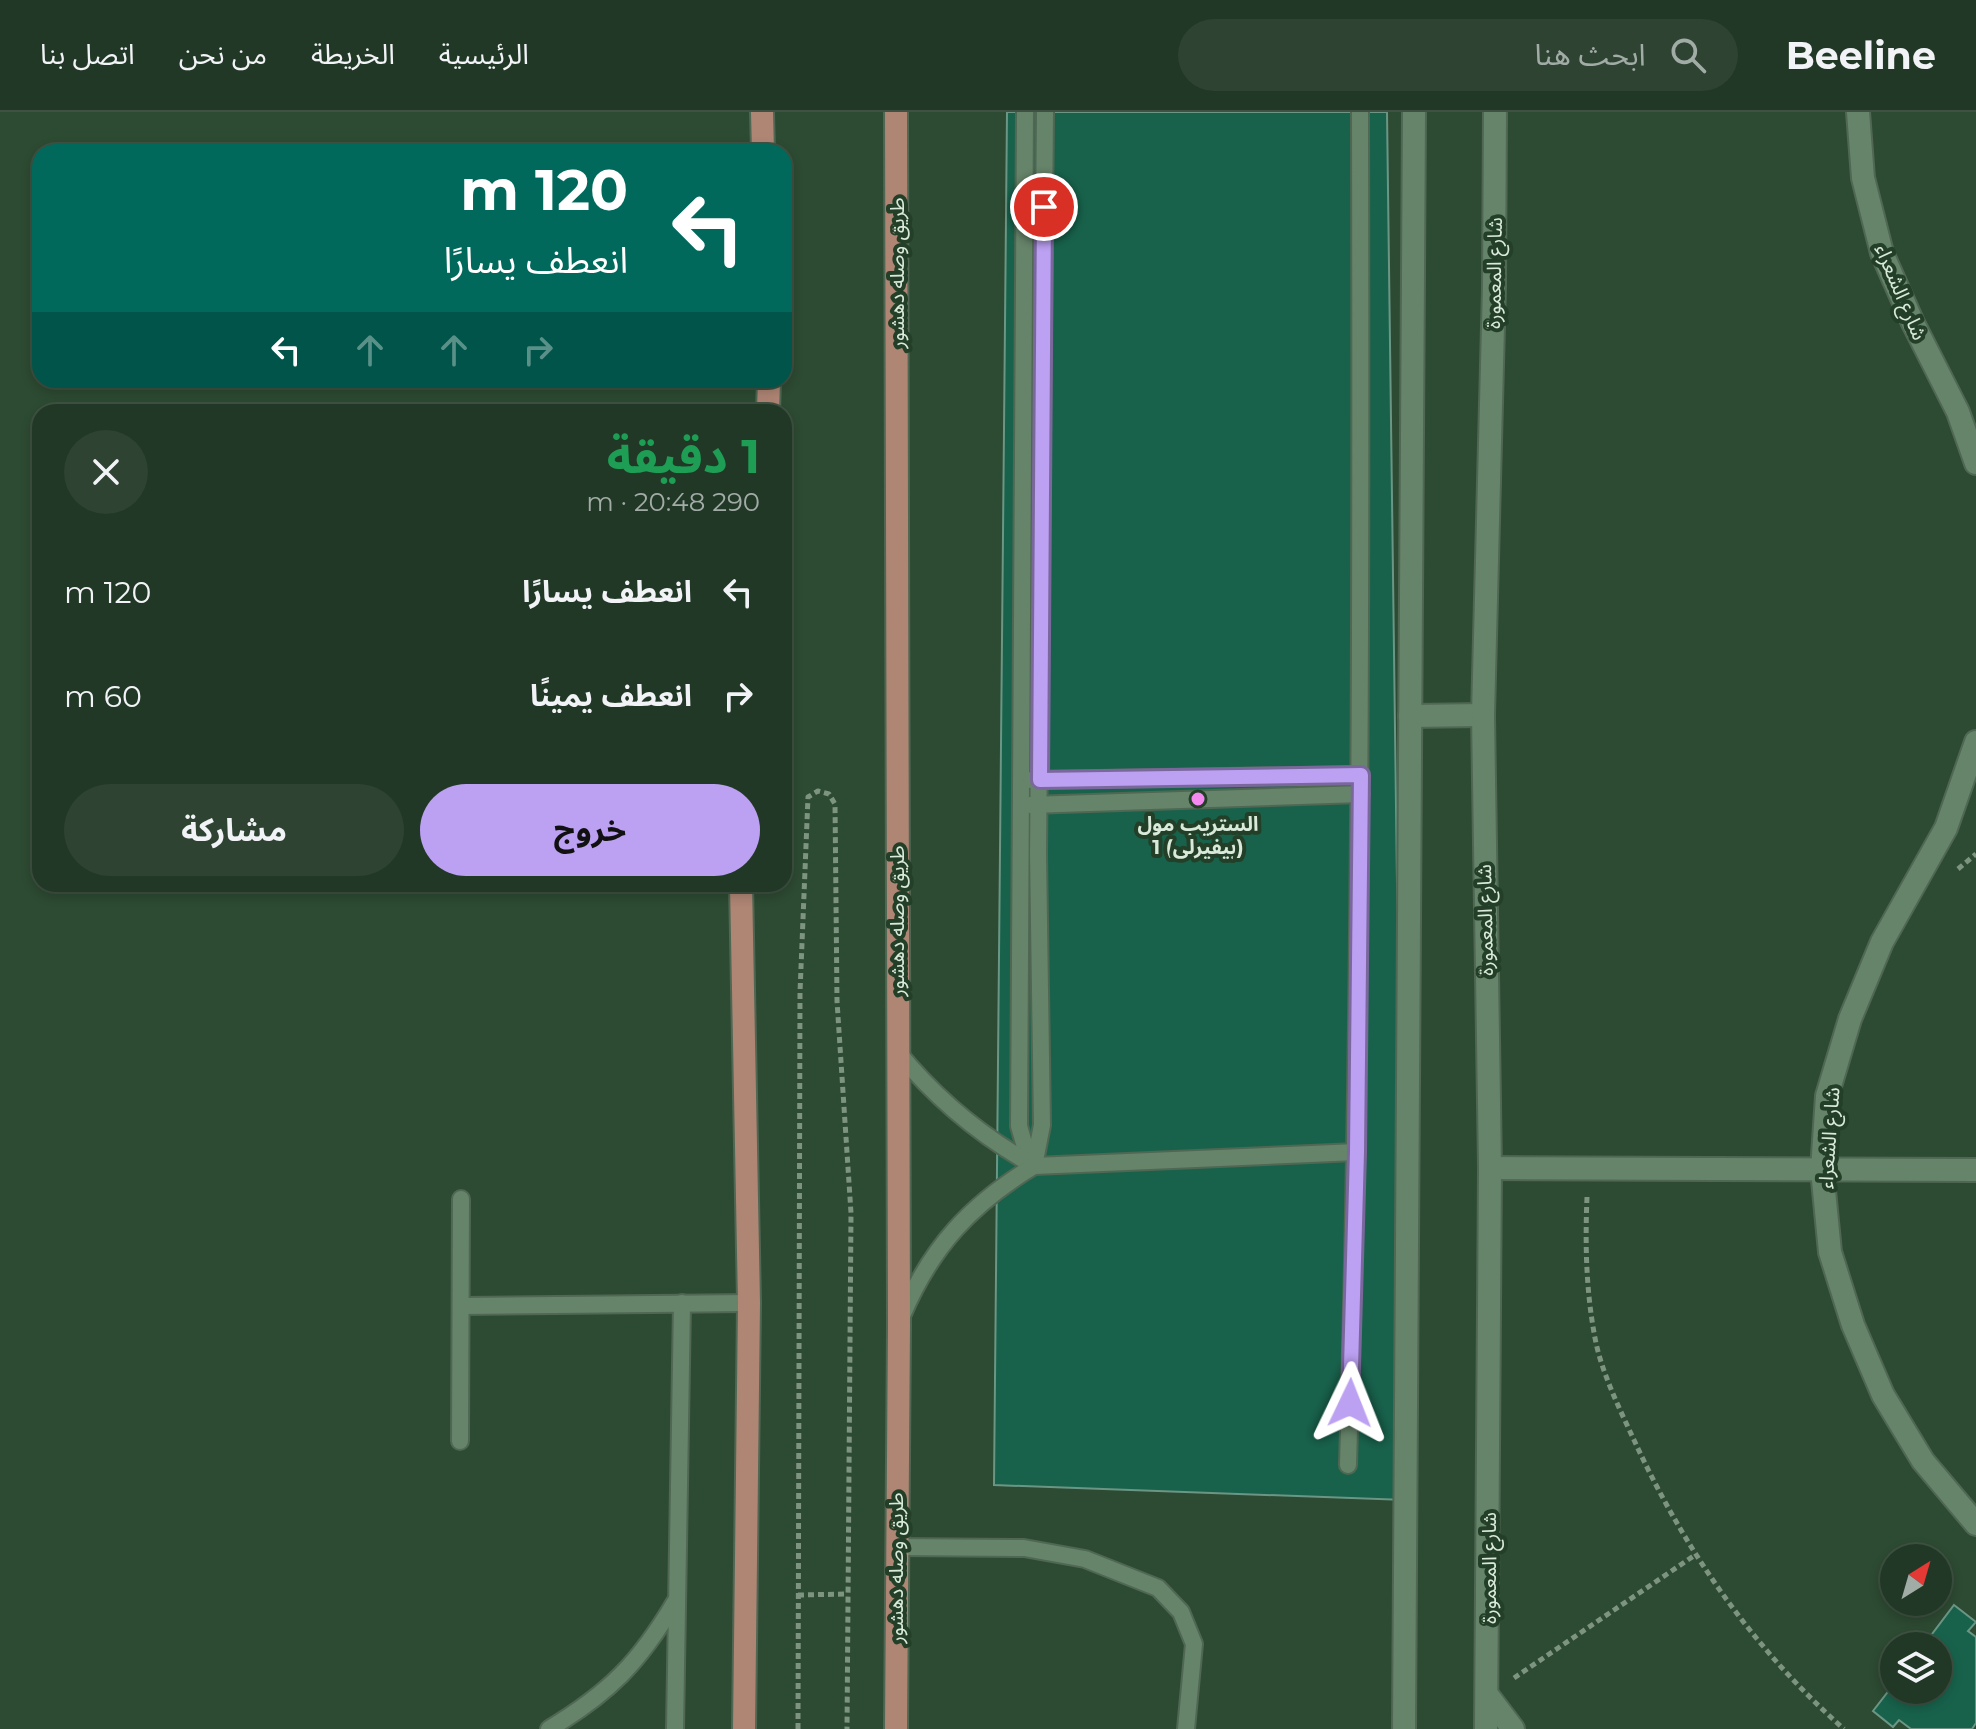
<!DOCTYPE html>
<html lang="ar">
<head>
<meta charset="utf-8">
<style>
  body { margin:0; font-family:Montserrat,"Noto Sans Arabic",sans-serif; background:#2e4332; color:#f1f3f6; direction:rtl; height:100vh; display:flex; flex-direction:column; font-size:30px; white-space:nowrap }
  * { box-sizing:border-box; margin:0 }
  p { font-size:26px; color:#a2aca7 }
  .icon { flex:none; width:44px; height:44px; fill:none; stroke:currentColor; stroke-width:2; stroke-linecap:round; stroke-linejoin:round }
  .map { position:relative; flex:1; overflow:hidden; direction:ltr }
  .details { position:absolute; left:32px; top:292px; width:760px; height:488px; display:flex; flex-direction:column; background:#223826; border-radius:24px; box-shadow:0 4px 12px #0003,0 0 0 2px #3f5243; direction:rtl }
  .details>* { flex:none }
  .banner { position:absolute; left:32px; top:32px; width:760px; height:244px; border-radius:24px; box-shadow:0 4px 12px #0003,0 0 0 2px #3f5243; direction:rtl; background:#00695c; color:#fff; overflow:hidden }
  .needle { width:52px; rotate:37deg }
  .controls { position:absolute; left:1880px; top:1432px; display:grid; gap:16px }
  .controls a { display:grid; place-items:center; width:72px; height:72px; border-radius:50%; background:#223826; box-shadow:0 4px 12px #0003,0 0 0 2px #3f5243; font-size:40px }
  .pin { position:absolute; display:grid; place-items:center; width:68px; height:68px; color:#fff; margin:-34px; border:4px solid #fff; border-radius:50%; box-shadow:0 2px 8px #0007 }
  .me { position:absolute; width:88px; margin:-44px; rotate:2deg; stroke-linejoin:round; filter:drop-shadow(0 0 6px #0008) }
  .turn { display:flex; align-items:center; gap:28px; height:168px; padding:0 32px; font-size:36px }
  .turn .icon { width:104px; height:104px; stroke-width:2.5 }
  .turn b { display:block; font-size:56px; line-height:68px }
  .lanes { display:flex; align-items:center; height:76px; padding:0 32px; background:#0003; justify-content:center; gap:40px; direction:ltr }
  .lanes .off { opacity:.35 }
  .round { display:grid; place-items:center; flex:none; width:84px; height:84px; border-radius:42px; background:#2e4332 }
  .head { display:flex; align-items:center; justify-content:space-between; height:136px; padding:0 32px }
  h1 { font-size:48px; font-weight:700; line-height:60px; color:#1e9e55 }
  .cta { display:flex; gap:16px; margin-top:auto; padding:16px 32px }
  .cta a { flex:1; height:92px; border-radius:48px; background:#bca0f2; color:#111; font-size:32px; font-weight:700; line-height:92px; text-align:center }
  .cta a+a { background:#2e4332; color:#f1f3f6 }
  ul { padding:0; list-style:none }
  li { display:flex; align-items:center; gap:24px; height:104px; padding:0 32px }
  li div { flex:1 }
  li b { display:block; font-size:30px }
  li em { font-style:normal }
  header { display:flex; align-items:center; gap:48px; box-sizing:border-box; height:112px; padding:0 40px; background:#223826; border-bottom:2px solid #3f5243 }
  header strong { font-size:38px }
  nav { display:flex; gap:44px; margin-inline-start:auto; font-size:28px }
  .search { width:560px; height:72px; background:#2e4332; display:flex; align-items:center; gap:20px; box-sizing:border-box; padding:0 28px; border-radius:44px; color:#a2aca7; font-size:30px }
  .map>svg:first-child { display:block }
  .building { fill:#18624c; stroke:#6b9685; stroke-width:2 }
  .lines { fill:none; stroke-linecap:round; stroke-linejoin:round }
  .service-casing { stroke:#4f6753; stroke-width:20 }
  .minor-casing { stroke:#4f6753; stroke-width:26 }
  .primary-casing { stroke:#4f6753; stroke-width:26 }
  .path { stroke:#7d9481; stroke-width:5; stroke-dasharray:6 4; stroke-linecap:butt }
  .service { stroke:#66846a; stroke-width:16 }
  .minor { stroke:#66846a; stroke-width:22 }
  .primary { stroke:#af8574; stroke-width:22 }
  .route-casing { stroke:#7a689d; stroke-width:20 }
  .route { stroke:#bca0f2; stroke-width:14 }
  .poi-dot { fill:#f489f0; stroke:#233f28; stroke-width:3 }
  .labels { text-anchor:middle; stroke-width:8; stroke-linejoin:round; paint-order:stroke }
  .street-label { font-size:20px; fill:#d9eadb; stroke:#233f28 }
  .poi-label { font-size:20px; font-weight:bold; fill:#d9eadb; stroke:#233f28 }
</style>
</head>
<body>
<header>
<strong>Beeline</strong>
<div class="search"><svg class="icon" aria-label="search" viewBox="0 0 24 24"><circle cx="10" cy="10" r="6"/><path d="M15 15l6 6"/></svg>ابحث هنا</div>
<nav><a>الرئيسية</a><a>الخريطة</a><a>من نحن</a><a>اتصل بنا</a></nav>
</header>
<div class="map">
<svg width="1976" height="1617" viewBox="0 0 1976 1617">
  <rect width="100%" height="100%" fill="#2d4a32"/>
  <g class="building">
    <polygon points="1007,0 1387,0 1405,1388 994,1373"/>
    <polygon points="1954,1493 1976,1510 1968,1519 1976,1525 1976,1611 1972,1617 1911,1617 1899,1608 1893,1615 1873,1599 1894,1572 1894,1578 1938,1578 1938,1534 1923,1534"/>
  </g>
  <g class="lines">
    <g class="service-casing">
      <g id="service">
        <polyline points="1025,0 1019,1014 1027,1042 1034,1054"/>
        <polyline points="1031,668 1361,663"/>
        <polyline points="1030,693 1361,682"/>
        <path d="M897,939C936,987 979,1023 1033,1053"/>
        <polyline points="1034,1054 1042,1013 1038,742 1045,0"/>
        <polyline points="461,1194 749,1191"/>
        <path d="M902,1204C931,1135 971,1092 1034,1054L1357,1040"/>
        <polyline points="460,1329 461,1087"/>
        <path d="M1348,1353C1361,902 1361,451 1360,0"/>
        <polyline points="896,1435 1024,1436 1085,1447 1158,1476 1181,1500 1194,1532 1186,1617"/>
        <path d="M549,1617C609,1581 639,1551 675,1490"/>
        <polyline points="675,1617 682,1191"/>
      </g>
    </g>
    <g class="minor-casing">
      <g id="minor">
        <polyline points="1858,0 1863,66 1882,141 1913,211 1958,300 1976,351"/>
        <polyline points="1410,604 1483,603"/>
        <polyline points="1976,630 1946,716 1882,830 1850,907 1827,984 1822,1058 1830,1140 1853,1213 1883,1283 1923,1349 1976,1412"/>
        <polyline points="1490,1056 1976,1058"/>
        <polyline points="1488,1584 1513,1617"/>
        <polyline points="1404,1617 1414,0"/>
        <polyline points="1486,1617 1490,1056 1483,603 1494,175 1495,0"/>
      </g>
    </g>
    <g class="primary-casing">
      <g id="primary">
        <polyline points="762,0 763,40"/>
        <polyline points="768,300 769,268"/>
        <polyline points="741,772 749,1191 744,1617"/>
        <polyline points="896,1617 899,1213 896,0"/>
      </g>
    </g>
    <g class="path">
      <polyline points="1958,757 1976,742"/>
      <path d="M1587,1085C1585,1134 1586,1182 1596,1231C1603,1263 1620,1298 1634,1328C1684,1437 1753,1537 1844,1617"/>
      <polyline points="798,1483 848,1482"/>
      <polyline points="1514,1566 1695,1443"/>
      <polyline points="798,1617 800,880 808,685 818,679 829,682 835,692 837,889 851,1101 847,1617"/>
    </g>
    <use href="#service" class="service"/>
    <use href="#minor" class="minor"/>
    <use href="#primary" class="primary"/>
  </g>
  <g class="lines">
    <g class="route-casing">
      <polyline id="route" points="1044,95 1040,668 1361,663 1357,1040 1350,1291"/>
    </g>
    <use href="#route" class="route"/>
  </g>
  <circle class="poi-dot" cx="1198" cy="687" r="8"/>
  <g class="labels">
    <g class="street-label">
      <text transform="translate(897 161) rotate(-90)" y="7">طريق وصله دهشور</text>
      <text transform="translate(1494 161) rotate(-89)" y="7">شارع المعمورة</text>
      <text transform="translate(1901 180) rotate(67)" y="7">شارع الشعراء</text>
      <text transform="translate(1485 808) rotate(-91)" y="7">شارع المعمورة</text>
      <text transform="translate(897 809) rotate(-90)" y="7">طريق وصله دهشور</text>
      <text transform="translate(1829 1026) rotate(-86)" y="7">شارع الشعراء</text>
      <text transform="translate(896 1456) rotate(-90)" y="7">طريق وصله دهشور</text>
      <text transform="translate(1489 1456) rotate(-90)" y="7">شارع المعمورة</text>
    </g>
    <g class="poi-label">
      <text x="1198" y="719">الستريب مول<tspan x="1198" dy="23">1 (بيفيرلى)</tspan></text>
    </g>
  </g>
</svg>
<div class="controls">
<a><svg class="needle" viewBox="-14 -14 28 28"><path d="M0-13l5 13h-10z" fill="#e53935"/><path d="M0 13l5-13h-10z" fill="#a2aca7"/></svg></a>
<a><svg class="icon" aria-label="layers" viewBox="0 0 24 24"><path d="M12 4l9 5-9 5-9-5zM3 14l9 5 9-5"/></svg></a>
</div>
<div class="pin" style="left:1044px;top:95px;background:#d93025"><svg class="icon" aria-label="arrive" viewBox="0 0 24 24"><path d="M6 21V4h12l-3 4 3 4H6"/></svg></div>
<svg class="me" style="left:1350px;top:1291px" viewBox="-20 -20 40 40"><path d="M0-17L14 15 0 8-14 15z" fill="#bca0f2" stroke="#fff" stroke-width="4"/></svg>
<div class="banner">
<div class="turn"><svg class="icon" aria-label="left" viewBox="0 0 24 24"><path d="M17 20v-9H6M10 6l-5 5 5 5"/></svg><div><b>120 m</b>انعطف يسارًا</div></div>
<div class="lanes"><svg class="icon" aria-label="left" viewBox="0 0 24 24"><path d="M17 20v-9H6M10 6l-5 5 5 5"/></svg><svg class="icon off" aria-label="ahead" viewBox="0 0 24 24"><path d="M12 20V5M6 11l6-6 6 6"/></svg><svg class="icon off" aria-label="ahead" viewBox="0 0 24 24"><path d="M12 20V5M6 11l6-6 6 6"/></svg><svg class="icon off" aria-label="right" viewBox="0 0 24 24"><path d="M7 20v-9h11M14 6l5 5-5 5"/></svg></div>
</div>
<section class="details">
<div class="head"><div><h1>1 دقيقة</h1><p>290 m · 20:48</p></div><a class="round"><svg class="icon" aria-label="close" viewBox="0 0 24 24"><path d="M6 6l12 12M18 6L6 18"/></svg></a></div>
<ul>
<li><svg class="icon" aria-label="left" viewBox="0 0 24 24"><path d="M17 20v-9H6M10 6l-5 5 5 5"/></svg><div><b>انعطف يسارًا</b></div><em>120 m</em></li>
<li><svg class="icon" aria-label="right" viewBox="0 0 24 24"><path d="M7 20v-9h11M14 6l5 5-5 5"/></svg><div><b>انعطف يمينًا</b></div><em>60 m</em></li>
</ul>
<div class="cta"><a>خروج</a><a>مشاركة</a></div>
</section>
</div>
</body>
</html>
